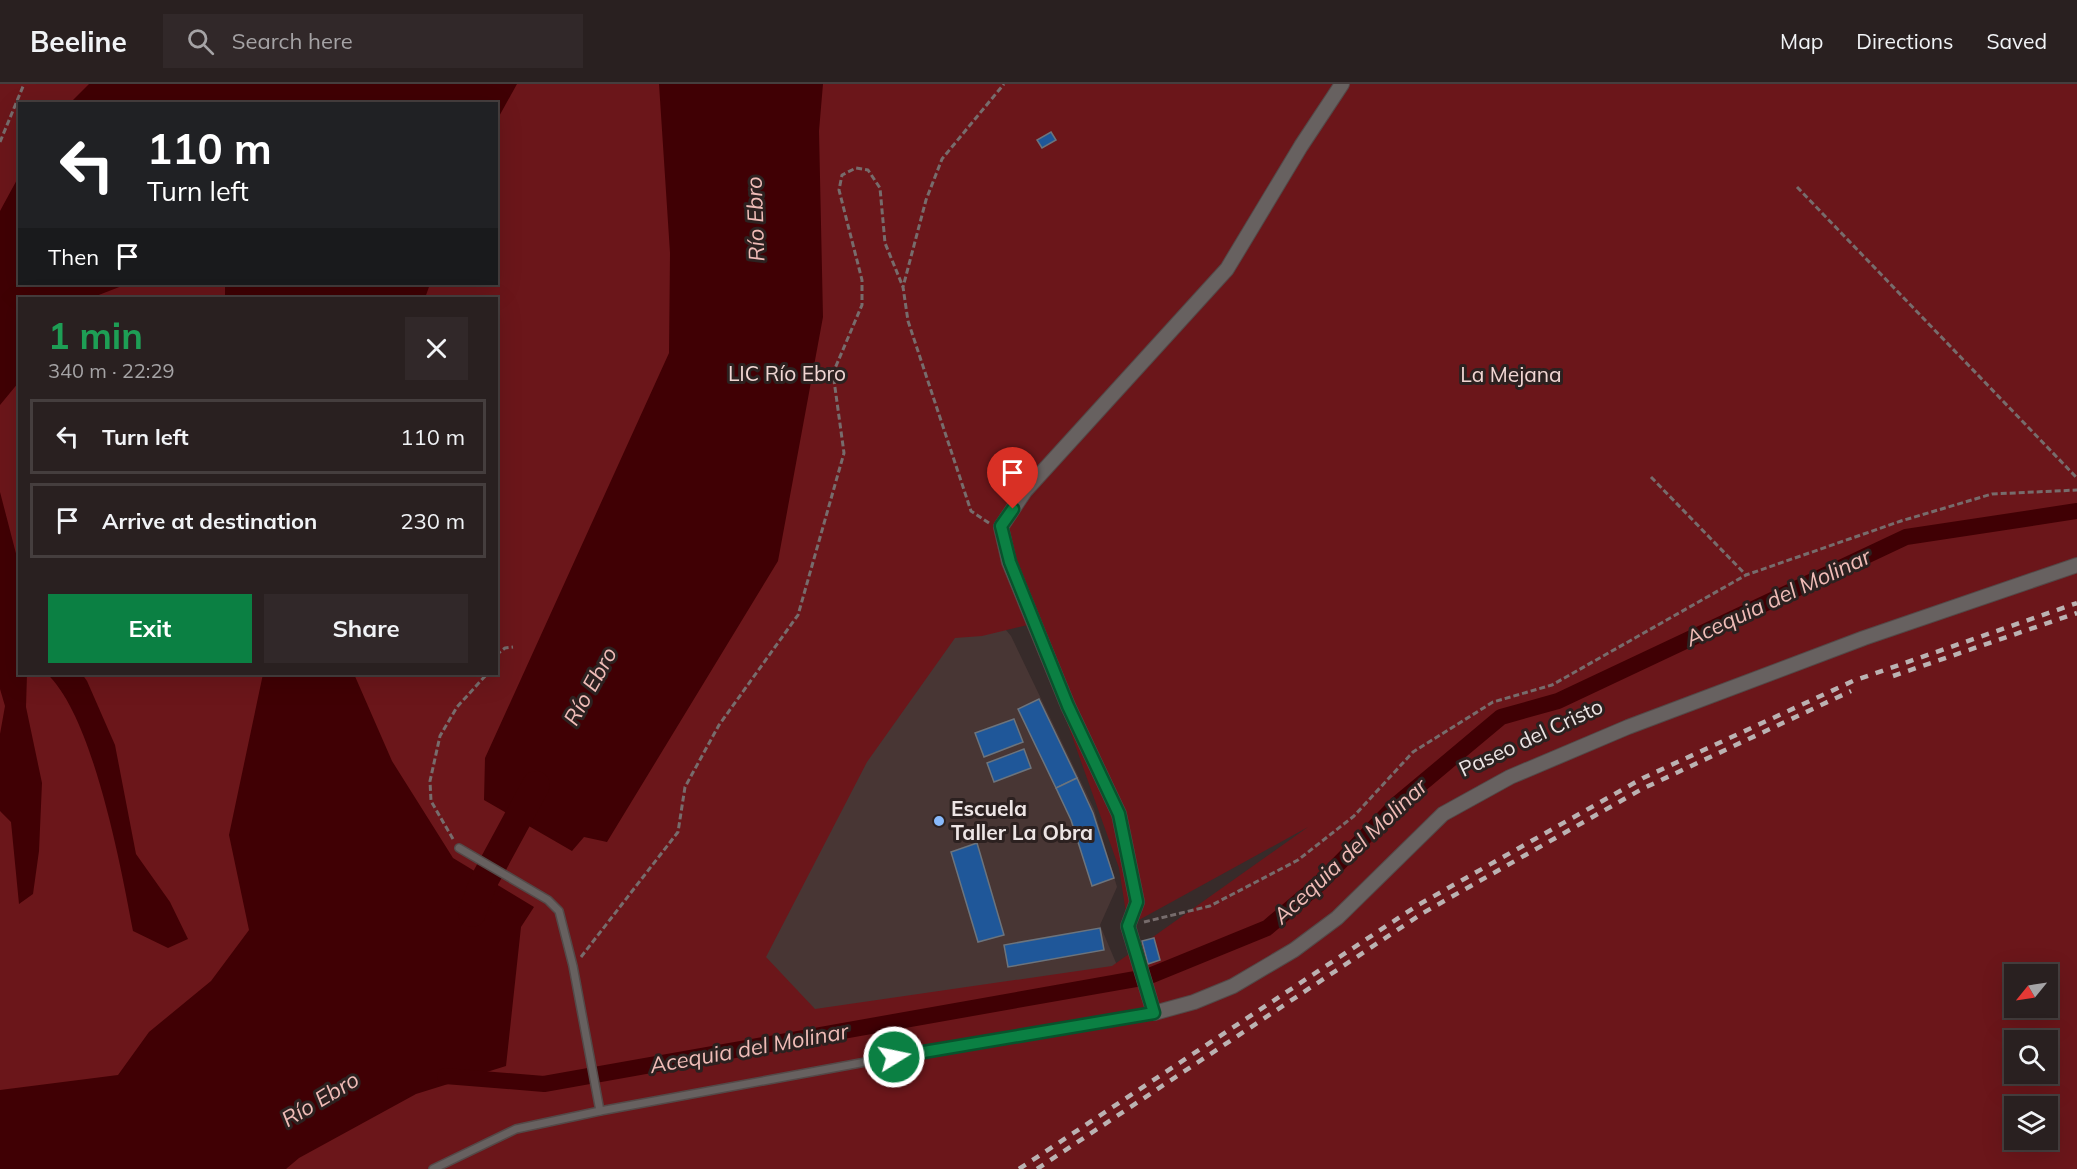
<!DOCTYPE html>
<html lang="en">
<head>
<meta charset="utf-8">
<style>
  body { margin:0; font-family:Mulish,sans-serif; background:#312829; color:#f1f3f6; height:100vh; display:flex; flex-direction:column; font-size:22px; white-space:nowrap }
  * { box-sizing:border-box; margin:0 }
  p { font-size:20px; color:#a5a3a5 }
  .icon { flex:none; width:33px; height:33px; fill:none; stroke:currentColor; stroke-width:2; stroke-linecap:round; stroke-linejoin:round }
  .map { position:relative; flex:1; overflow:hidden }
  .drawer { position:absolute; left:18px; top:213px; width:480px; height:378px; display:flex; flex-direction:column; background:#292020; border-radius:0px; box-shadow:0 6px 24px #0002,0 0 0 2px #453e3e }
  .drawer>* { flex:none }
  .hud { position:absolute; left:18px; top:18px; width:480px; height:183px; border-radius:0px; box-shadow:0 6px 24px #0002,0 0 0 2px #453e3e; background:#202124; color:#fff; overflow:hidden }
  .needle { width:39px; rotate:240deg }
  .controls { position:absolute; left:2004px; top:880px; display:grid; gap:12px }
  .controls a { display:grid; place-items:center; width:54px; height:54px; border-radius:0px; background:#292020; box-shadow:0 6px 24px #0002,0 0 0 2px #453e3e; font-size:30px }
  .pin { position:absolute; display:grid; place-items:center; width:51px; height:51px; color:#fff; margin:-62px -26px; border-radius:50% 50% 50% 0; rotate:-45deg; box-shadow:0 0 6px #0007 }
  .pin .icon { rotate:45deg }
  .me { position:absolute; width:66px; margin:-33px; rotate:80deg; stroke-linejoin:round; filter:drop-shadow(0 0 4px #0008) }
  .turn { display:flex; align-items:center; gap:21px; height:126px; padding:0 30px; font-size:27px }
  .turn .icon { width:78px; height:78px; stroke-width:2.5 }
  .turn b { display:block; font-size:42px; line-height:51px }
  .then { display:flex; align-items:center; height:57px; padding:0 30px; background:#0003; gap:12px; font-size:22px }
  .round { display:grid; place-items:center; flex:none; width:63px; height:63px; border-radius:0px; background:#312829 }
  .headline { display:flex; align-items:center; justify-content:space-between; height:102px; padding:0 30px }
  h1 { font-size:36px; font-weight:700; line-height:45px; color:#1e9e55 }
  .button { display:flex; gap:12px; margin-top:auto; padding:12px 30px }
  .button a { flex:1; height:69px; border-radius:0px; background:#0b8043; color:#fff; font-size:24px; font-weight:700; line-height:69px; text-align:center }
  .button a+a { background:#312829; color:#f1f3f6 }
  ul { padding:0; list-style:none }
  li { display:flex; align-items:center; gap:18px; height:75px; margin:0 12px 9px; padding:0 18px; border:3px solid #453e3e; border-radius:0px }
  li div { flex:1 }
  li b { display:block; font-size:22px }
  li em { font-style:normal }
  header { display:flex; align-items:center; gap:36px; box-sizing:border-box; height:84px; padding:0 30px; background:#292020; border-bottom:2px solid #453e3e }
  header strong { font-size:28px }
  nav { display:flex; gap:33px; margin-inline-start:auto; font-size:21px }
  .search { width:420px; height:54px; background:#312829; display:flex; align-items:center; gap:15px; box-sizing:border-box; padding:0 21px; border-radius:0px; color:#a5a3a5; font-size:22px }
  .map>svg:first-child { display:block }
  .built { fill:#483634 }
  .green { fill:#6b161a; fill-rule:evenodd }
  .water { fill:#400004 }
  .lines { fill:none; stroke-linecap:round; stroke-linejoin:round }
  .canal { stroke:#400004; stroke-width:16 }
  .river { stroke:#400004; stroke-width:28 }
  .building { fill:#1f5799; stroke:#6c747d; stroke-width:1.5 }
  .service-casing { stroke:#544948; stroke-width:10 }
  .minor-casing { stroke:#544948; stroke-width:16 }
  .path { stroke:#776c6c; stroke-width:3; stroke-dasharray:6 3; stroke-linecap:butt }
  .service { stroke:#676160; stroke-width:7 }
  .minor { stroke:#676160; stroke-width:14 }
  .rail { stroke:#bbb2b2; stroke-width:4.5; stroke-dasharray:8 8; stroke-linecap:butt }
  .route-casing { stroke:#07532c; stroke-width:15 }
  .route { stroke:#0b8043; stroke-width:10 }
  .poi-dot { fill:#88bafc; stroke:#2c2120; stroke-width:2 }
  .labels { text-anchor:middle; stroke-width:6; stroke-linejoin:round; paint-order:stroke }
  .park-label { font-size:21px; fill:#f1d6d3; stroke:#2c2120 }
  .street-label { font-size:21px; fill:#ede5e5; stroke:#2c2120 }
  .poi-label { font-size:21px; font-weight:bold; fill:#ede5e5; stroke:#2c2120; text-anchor:start }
  .water-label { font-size:22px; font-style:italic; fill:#f0bcb7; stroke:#2c2120 }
</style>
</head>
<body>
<header>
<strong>Beeline</strong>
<div class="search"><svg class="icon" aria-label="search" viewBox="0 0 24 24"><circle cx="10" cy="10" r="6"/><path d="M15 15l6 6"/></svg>Search here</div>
<nav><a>Map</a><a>Directions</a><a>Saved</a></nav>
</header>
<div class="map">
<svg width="2077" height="1085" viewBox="0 0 2077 1085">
  <rect width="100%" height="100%" fill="#372b2a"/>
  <polygon class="built" points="991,528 1011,552 1094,725 1117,803 1100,841 1130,912 726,981 721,855 876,578"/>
  <path class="green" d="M0,0H2077V1085H0ZM20,20H496V200H20ZM20,214H496V590H20ZM1032,540L1119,784L1128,842L1308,743L1112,882L815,925L766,873L867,678L955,554L982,552ZM2014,891H2048V924H2014ZM2014,957H2048V990H2014ZM2014,1023H2048V1056H2014Z"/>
  <g class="water">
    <polygon points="89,0 517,0 497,36 496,20 70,19"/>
    <polygon points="659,0 823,0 819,47 823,233 778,477 607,758 584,753 572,767 484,716 485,674 669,269 670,169"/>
    <polygon points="19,92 20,200 127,200 91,214 20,214 19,298 0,321 0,127"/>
    <polygon points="229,200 430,200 425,214 225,214 225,203"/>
    <polygon points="0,408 19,481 20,590 27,590 26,623 42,699 39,767 33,810 19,820 11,738 0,727 0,650 5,622 0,605"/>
    <path d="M47,590H82L87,597L115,661L136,770L170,818L188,855L168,864L133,847C121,783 93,632 47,590Z"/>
    <polygon points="263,590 354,590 392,677 453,774 534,823 521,843 506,982 416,1010 299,1074 286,1085 0,1085 0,1006 118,991 149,948 211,897 249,846 229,751"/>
  </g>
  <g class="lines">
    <polyline class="canal" points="445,992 544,1000 1147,893 1267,844 1318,801 1396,721 1501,633 1558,617 1906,453 2077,427"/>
    <polyline class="river" points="472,829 484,797 536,701"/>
  </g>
  <g class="building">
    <polygon points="1051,48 1056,56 1042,64 1037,56"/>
    <polygon points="1039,615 1077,694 1056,704 1018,625"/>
    <polygon points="1014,635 1023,658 984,673 975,649"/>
    <polygon points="1024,665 1031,684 994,698 987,679"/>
    <polygon points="1077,694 1093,729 1114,794 1092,802 1071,736 1056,704"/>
    <polygon points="977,759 1004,851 978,858 951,768"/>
    <polygon points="1100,844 1104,866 1008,883 1004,861"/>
    <polygon points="1154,854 1160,876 1148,880 1142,857"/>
  </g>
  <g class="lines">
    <g class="service-casing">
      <g id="service">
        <polyline points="459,764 548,816 559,827 573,882 600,1027"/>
        <polyline points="433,1085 516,1045 600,1027 985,956 1154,929"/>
      </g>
    </g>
    <g class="minor-casing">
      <polyline id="minor" points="1342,0 1301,62 1227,185 1025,407 1001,443 1009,478 1068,622 1119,730 1137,818 1128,842 1154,929 1194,918 1233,902 1294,866 1337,834 1443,730 1510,693 1628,643 1864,554 2077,481"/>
    </g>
    <g class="path">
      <polyline points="0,58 24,0"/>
      <polyline points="1797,103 2077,394"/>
      <polyline points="1651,393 1746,491"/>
      <polyline points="989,439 971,427 908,237 903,203 926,116 942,75 1004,0"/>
      <polyline points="496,571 505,564 513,563"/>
      <polyline points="453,755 431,717 430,697 440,652 457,623 487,590"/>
      <polyline points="1144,838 1210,822 1298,776 1354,732 1413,668 1493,618 1552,601 1746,491 1901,437 1992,410 2077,406"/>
      <polyline points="581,873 678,748 685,703 719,641 798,531 844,369 833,289 862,221 862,196 839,106 842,91 856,84 868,86 880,104 885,159 903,203"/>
    </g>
    <use href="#service" class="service"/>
    <use href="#minor" class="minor"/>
    <g class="rail">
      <polyline points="1893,592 2077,529"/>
      <polyline points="1019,1085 1418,821 1643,694 1853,597 2077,519"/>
      <polyline points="1037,1085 1423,829 1642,705 1851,607"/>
    </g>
  </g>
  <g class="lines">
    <g class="route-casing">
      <polyline id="route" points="894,973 1154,929 1128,842 1137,818 1119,730 1068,622 1010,478 1001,442 1013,425"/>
    </g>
    <use href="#route" class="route"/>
  </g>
  <circle class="poi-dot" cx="939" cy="737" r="6"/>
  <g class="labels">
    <g class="park-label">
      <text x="787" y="297">LIC Río Ebro</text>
      <text x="1511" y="298">La Mejana</text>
    </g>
    <g class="street-label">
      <text transform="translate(1531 654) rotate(-25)" y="7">Paseo del Cristo</text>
    </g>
    <g class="poi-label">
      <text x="951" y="732">Escuela<tspan x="951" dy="24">Taller La Obra</tspan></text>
    </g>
    <g class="water-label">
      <text transform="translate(755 135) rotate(-92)" y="8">Río Ebro</text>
      <text transform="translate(1778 513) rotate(-25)" y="8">Acequia del Molinar</text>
      <text transform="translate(590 602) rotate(-61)" y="8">Río Ebro</text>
      <text transform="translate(1350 767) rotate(-43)" y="8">Acequia del Molinar</text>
      <text transform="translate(749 964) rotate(-10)" y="8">Acequia del Molinar</text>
      <text transform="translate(320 1015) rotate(-31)" y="8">Río Ebro</text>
    </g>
  </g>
</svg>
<div class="controls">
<a><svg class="needle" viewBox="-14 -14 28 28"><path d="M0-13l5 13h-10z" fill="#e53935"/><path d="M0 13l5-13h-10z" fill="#a5a3a5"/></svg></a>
<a><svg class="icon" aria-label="search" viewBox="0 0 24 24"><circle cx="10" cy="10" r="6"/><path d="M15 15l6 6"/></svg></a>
<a><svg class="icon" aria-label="layers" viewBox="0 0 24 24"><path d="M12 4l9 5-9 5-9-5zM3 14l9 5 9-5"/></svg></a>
</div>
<div class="pin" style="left:1013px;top:425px;background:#d93025"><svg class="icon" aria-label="arrive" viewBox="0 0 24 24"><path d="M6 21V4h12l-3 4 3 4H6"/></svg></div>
<svg class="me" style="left:894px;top:973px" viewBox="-20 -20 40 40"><circle r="17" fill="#0b8043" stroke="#fff" stroke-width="3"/><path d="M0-11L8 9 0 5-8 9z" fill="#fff"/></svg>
<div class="hud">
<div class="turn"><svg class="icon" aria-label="left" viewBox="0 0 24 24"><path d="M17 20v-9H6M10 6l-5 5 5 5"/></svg><div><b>110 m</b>Turn left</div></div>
<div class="then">Then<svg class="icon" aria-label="arrive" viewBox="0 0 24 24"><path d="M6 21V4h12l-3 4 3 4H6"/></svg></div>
</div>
<section class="drawer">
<div class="headline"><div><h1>1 min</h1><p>340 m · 22:29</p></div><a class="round"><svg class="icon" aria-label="close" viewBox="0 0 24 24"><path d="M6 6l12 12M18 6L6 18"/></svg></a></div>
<ul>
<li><svg class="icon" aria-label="left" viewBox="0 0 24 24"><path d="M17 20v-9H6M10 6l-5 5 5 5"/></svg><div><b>Turn left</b></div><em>110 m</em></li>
<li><svg class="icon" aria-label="arrive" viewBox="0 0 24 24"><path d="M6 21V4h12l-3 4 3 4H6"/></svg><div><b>Arrive at destination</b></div><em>230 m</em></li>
</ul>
<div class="button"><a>Exit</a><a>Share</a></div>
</section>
</div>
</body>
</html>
